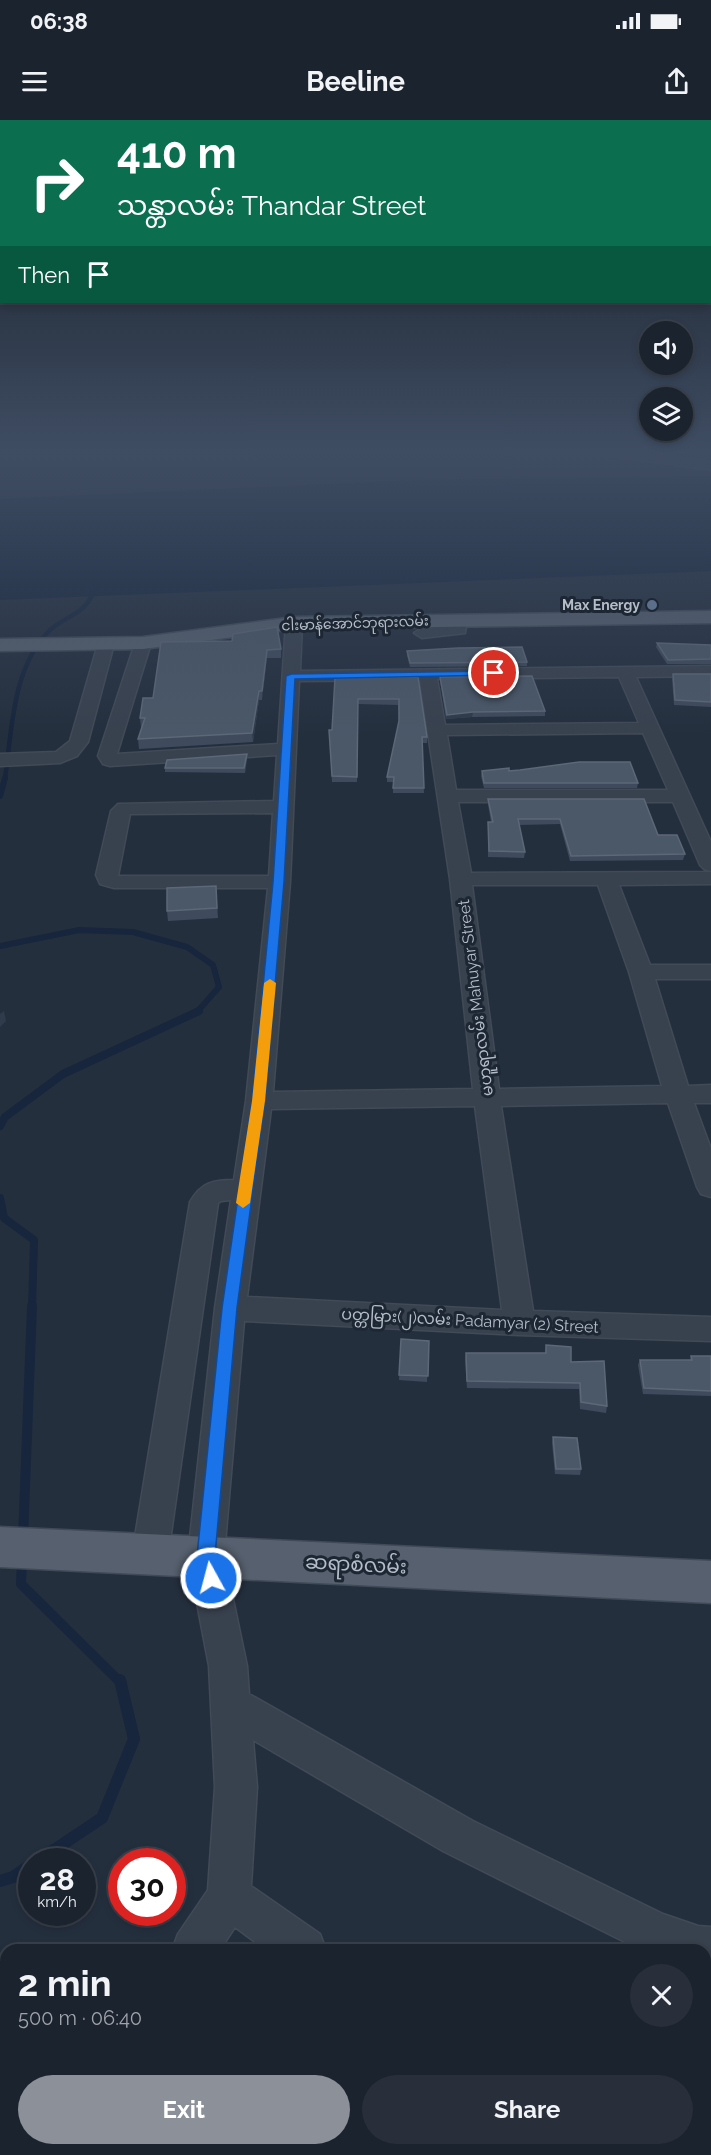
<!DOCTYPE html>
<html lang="en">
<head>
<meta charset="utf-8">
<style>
  body { margin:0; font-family:Raleway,"Noto Sans Myanmar",sans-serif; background:#282f3a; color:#f1f3f6; height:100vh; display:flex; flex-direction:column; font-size:22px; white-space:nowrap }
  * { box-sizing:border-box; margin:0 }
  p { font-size:20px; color:#a0a4aa }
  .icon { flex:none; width:33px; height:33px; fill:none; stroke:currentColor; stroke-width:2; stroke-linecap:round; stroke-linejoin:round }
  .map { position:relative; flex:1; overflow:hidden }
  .drawer { position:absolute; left:0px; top:1824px; width:711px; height:212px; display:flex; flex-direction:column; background:#1b232e; border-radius:18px 18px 0 0; box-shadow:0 3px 9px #0003,0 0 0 2px #39404a }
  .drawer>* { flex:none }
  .guide { position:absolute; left:0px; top:0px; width:711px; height:183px; box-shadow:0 3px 9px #0003,0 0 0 2px #39404a; background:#0b6e4f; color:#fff; overflow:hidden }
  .controls { position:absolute; left:639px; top:201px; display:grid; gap:12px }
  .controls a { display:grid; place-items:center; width:54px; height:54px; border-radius:50%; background:#1b232e; box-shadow:0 3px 9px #0003,0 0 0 2px #39404a; font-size:30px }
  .speed { position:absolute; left:18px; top:1728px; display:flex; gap:12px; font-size:30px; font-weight:700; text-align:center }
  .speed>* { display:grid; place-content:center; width:78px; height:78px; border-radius:50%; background:#1b232e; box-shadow:0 3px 9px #0003,0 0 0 2px #39404a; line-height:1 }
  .speed small { font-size:15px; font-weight:400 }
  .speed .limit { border:9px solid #d22; background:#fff; color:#111 }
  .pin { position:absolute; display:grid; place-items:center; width:51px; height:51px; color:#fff; margin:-26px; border:3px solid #fff; border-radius:50%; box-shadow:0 2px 6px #0007 }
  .me { position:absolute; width:66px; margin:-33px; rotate:353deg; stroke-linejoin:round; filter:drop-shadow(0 0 4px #0008) }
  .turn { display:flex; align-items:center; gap:21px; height:126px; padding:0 18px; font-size:27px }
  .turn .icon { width:78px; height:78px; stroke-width:2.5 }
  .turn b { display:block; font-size:42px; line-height:51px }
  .then { display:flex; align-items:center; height:57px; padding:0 18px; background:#0003; gap:12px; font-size:22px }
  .round { display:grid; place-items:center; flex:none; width:63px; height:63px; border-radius:32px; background:#282f3a }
  .summary { display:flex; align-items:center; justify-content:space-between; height:102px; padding:0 18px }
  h1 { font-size:36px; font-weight:700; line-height:45px }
  .button { display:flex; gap:12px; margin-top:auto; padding:12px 18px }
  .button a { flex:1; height:69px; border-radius:36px; background:#8c9099; color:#fff; font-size:24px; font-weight:700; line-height:69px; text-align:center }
  .button a+a { background:#282f3a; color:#f1f3f6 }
  .status { display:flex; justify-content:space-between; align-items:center; height:42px; padding:0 30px; background:#1b232e; direction:ltr }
  .status svg { height:16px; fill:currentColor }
  header { display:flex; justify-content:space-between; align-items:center; height:78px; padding:0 18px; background:#1b232e; font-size:27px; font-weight:700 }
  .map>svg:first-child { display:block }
  .water { fill:#17263c }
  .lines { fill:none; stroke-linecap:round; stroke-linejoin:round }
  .stream-far5 { stroke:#17263c; stroke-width:4 }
  .stream-far4 { stroke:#17263c; stroke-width:4.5 }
  .stream-far3 { stroke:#17263c; stroke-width:6 }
  .stream-far2 { stroke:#17263c; stroke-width:8 }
  .stream-far1 { stroke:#17263c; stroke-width:10 }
  .stream { stroke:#17263c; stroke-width:12 }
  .minor-casing { stroke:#414a57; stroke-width:3 }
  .major-casing { stroke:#414a57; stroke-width:3 }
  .minor { fill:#38414e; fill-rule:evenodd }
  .major { fill:#56606e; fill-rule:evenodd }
  .wall { fill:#3f4b5c }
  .shaded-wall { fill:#2f3b4b }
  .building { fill:#4b5868; stroke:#5c6777; stroke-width:1.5 }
  .route { fill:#1a73e8; stroke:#114b97; stroke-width:1.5 }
  .slow { fill:#f59e0b }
  .service-dot { fill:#5c6f8a; stroke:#1d2633; stroke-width:2 }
  .labels { text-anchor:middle; stroke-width:6; stroke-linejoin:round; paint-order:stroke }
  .far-poi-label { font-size:14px; font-weight:bold; fill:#b4bcc9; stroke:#1d2633; text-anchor:end }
  .far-street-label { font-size:14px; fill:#b4bcc9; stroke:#1d2633 }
  .street-label { font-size:16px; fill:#b4bcc9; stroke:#1d2633 }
  .near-street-label { font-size:20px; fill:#b4bcc9; stroke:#1d2633 }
</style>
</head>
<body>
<div class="status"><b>06:38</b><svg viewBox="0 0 49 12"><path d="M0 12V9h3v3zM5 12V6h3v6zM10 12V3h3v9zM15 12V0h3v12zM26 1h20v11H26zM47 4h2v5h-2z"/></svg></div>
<header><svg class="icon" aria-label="menu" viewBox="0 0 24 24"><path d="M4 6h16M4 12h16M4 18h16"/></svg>Beeline<svg class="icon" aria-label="share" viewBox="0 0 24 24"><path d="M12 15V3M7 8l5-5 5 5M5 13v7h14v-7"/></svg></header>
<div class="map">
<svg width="711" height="2035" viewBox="0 0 711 2035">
  <rect width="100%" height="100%" fill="#242f3e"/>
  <polygon class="water" points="711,356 711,451 0,480 0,379 417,360"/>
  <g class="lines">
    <polyline class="stream-far5" points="92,476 93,466"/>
    <path class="stream-far4" d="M5,659C12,610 12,547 50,510C64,497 86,493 92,474"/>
    <g class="stream-far3">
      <polyline points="0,676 5,658"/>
      <polyline points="0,826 79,810 133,812 187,827 213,845 219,867 197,892"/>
    </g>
    <g class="stream-far2">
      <polyline points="0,1006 5,997 63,954 199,891"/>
      <polyline points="0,1078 4,1098 34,1120 32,1188"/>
    </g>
    <g class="stream-far1">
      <polyline points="23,1418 32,1186"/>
      <polyline points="22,1439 21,1464 120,1562"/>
    </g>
    <g class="stream">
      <polyline points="36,1742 102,1698 134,1619 120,1560"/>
      <polyline points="0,1761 13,1757 32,1744"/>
    </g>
    <g class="minor-casing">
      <g id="minor">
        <polygon points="593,330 622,330 711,342 711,350 599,334"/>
        <polygon points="459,495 467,500 465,513 422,518 414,513 422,508 451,506 453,497"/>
        <path d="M294,498L302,503L300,551L711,546V556L636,557L711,722V751L704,749L700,745L673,682H458L471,753L711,752V764L619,765L650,845H711V859H655L688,966L711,965V983H694L711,1029V1077L701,1074L697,1067L668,983L501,986L533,1191L711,1197V1221L519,1215L244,1201L224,1436L247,1546L249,1574L473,1701L663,1794L698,1806L711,1807V1851H705V1830L639,1829L443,1731L253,1620L257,1667L251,1766L320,1814L326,1830H266L235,1807L220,1830H172L178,1814L208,1770L215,1667L209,1546L188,1436L215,1188L231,1080L221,1081L218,1083L168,1435L163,1447L150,1452L137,1447L132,1435L190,1082C201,1063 212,1060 234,1060L246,981L268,768H114L100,764L96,755L111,691L118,684L274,681L277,635L110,646L103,644L98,636L135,523L143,518L151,523L117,634L278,624L286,503ZM619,557L639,603L445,605L437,559ZM420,560L450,759L473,969L273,972L290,762L299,561ZM643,613L668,670H456L447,615ZM273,693L269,756H118L130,694ZM472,765H598L629,852L662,966L499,969ZM475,986L502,1190L247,1177L271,989Z"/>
        <polygon points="106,519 114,524 88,622 77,636 60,643 0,646 0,634 56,632 70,621 98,524"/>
        <polygon points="43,2030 94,2030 92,2035 40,2035"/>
        <polygon points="494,2030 544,2030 542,2035 491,2035"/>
        <polygon points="555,2030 609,2030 612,2035 557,2035"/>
      </g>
    </g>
    <g class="major-casing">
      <g id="major">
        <polygon points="711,491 711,503 294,509 143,529 0,531 0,519 143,517 294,497"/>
        <polygon points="0,1407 711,1441 711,1483 0,1447"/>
      </g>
    </g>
    <use href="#minor" class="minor"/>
    <use href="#major" class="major"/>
  </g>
  <g class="wall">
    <polygon points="232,521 281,529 281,538 267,538 262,580 259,580 253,622 139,629 138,619 142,607 141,607 140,598 153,578"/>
    <polygon points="657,523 711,525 711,544 667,544 656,527"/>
    <polygon points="407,531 527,542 527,546 410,547 407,535"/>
    <polygon points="673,554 711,554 711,587 674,585 672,559"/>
    <polygon points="418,557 427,617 427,623 422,623 424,673 393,673 393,662 387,662 387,657 399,602 398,585 358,584 357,662 332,662 329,610 332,610 335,558"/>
    <polygon points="440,557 545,591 545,596 472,597 446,599 440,561"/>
    <polygon points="247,634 247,639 245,653 165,652 165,648"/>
    <polygon points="482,651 509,651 638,663 637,668 484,668 481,656"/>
    <polygon points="488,679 658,715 685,734 683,740 570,741 560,704 519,705 525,732 524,738 488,737 488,702 491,702 488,684"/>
    <polygon points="216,766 218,798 168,801 167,791"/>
    <polygon points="401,1219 429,1221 427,1262 399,1260"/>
    <polygon points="546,1225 571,1242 607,1286 606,1293 580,1289 579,1269 467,1268 465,1240 466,1233 545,1233"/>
    <polygon points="691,1236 711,1236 711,1276 643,1274 638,1245 640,1240 690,1240"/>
    <polygon points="553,1317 581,1349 580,1355 555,1354 552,1323"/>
  </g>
  <g class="shaded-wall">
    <polygon points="267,530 267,538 262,580 262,571"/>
    <polygon points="259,571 259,580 253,622 252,613"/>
    <polygon points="473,592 472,597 446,599 447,595"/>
    <polygon points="4,891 6,901 0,907 0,894"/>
  </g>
  <g class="building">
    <polygon points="277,507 281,529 267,530 262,571 259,571 252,613 138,619 145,598 140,598 143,578 153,578 161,522 232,521 233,514"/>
    <polygon points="657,523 711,525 711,539 668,540"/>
    <polygon points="522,527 527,542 410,543 407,531 458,528"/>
    <polygon points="673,554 711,554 711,582 675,580"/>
    <polygon points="532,556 545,591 473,592 447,595 440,557"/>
    <polygon points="418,557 427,617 422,617 424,668 393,668 394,657 387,657 399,601 399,579 358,579 357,657 332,656 329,610 332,610 335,558"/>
    <polygon points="247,634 244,648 165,648 167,640"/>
    <polygon points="579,642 630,642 638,663 484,663 482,651 509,648 509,651 520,650"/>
    <polygon points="488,679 644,679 658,715 677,715 685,734 571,736 560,699 518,699 525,732 489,731 488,702 493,702"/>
    <polygon points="216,766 217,788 167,791 167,768"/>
    <polygon points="401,1219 429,1221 428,1256 399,1255"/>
    <polygon points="546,1225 571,1227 571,1242 604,1241 607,1286 581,1282 580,1263 467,1261 466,1233 546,1233"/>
    <polygon points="691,1236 711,1236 711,1271 644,1268 640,1240 692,1240"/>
    <polygon points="553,1317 577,1318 581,1349 556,1349"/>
  </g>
  <linearGradient id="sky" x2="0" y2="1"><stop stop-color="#141a22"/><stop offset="0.54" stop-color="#3f4d63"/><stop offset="1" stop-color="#3f4d63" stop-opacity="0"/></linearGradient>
  <rect width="711" height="615" fill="url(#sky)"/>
  <polygon class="route" points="494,551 497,551 497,555 295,559 284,762 265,981 237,1188 215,1436 220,1458 217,1464 211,1466 204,1464 197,1436 222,1188 252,981 273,762 286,556 291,554"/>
  <polygon class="slow" points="270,859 276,863 265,981 250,1083 243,1088 236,1083 252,981 264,863"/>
  <circle class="service-dot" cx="652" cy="485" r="6"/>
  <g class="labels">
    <g class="far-poi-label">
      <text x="640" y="490">Max Energy</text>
    </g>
    <g class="far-street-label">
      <text transform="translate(355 503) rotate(-2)" y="5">ငါးမာန်အောင်ဘုရားလမ်း</text>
    </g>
    <g class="street-label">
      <text transform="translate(475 878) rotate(-97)" y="6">မဟူရာလမ်း Mahuyar Street</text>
      <text transform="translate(470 1200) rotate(3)" y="6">ပတ္တမြား(၂)လမ်း Padamyar (2) Street</text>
    </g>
    <g class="near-street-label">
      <text transform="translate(356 1444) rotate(3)" y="7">ဆရာစံလမ်း</text>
    </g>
  </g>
</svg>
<div class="controls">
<a><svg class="icon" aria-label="sound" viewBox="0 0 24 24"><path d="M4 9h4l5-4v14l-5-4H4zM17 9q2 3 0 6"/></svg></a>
<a><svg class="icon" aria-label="layers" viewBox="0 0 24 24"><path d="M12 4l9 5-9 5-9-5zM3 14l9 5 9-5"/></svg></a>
</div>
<div class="speed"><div>28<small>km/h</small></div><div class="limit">30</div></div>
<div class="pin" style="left:494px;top:553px;background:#d93025"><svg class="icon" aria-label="arrive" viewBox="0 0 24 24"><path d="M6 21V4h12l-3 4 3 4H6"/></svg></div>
<svg class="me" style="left:211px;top:1458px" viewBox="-20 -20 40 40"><circle r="17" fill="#1a73e8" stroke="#fff" stroke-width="3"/><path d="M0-11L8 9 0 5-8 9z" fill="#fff"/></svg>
<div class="guide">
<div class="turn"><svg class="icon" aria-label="right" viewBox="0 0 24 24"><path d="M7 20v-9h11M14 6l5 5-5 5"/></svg><div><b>410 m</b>သန္တာလမ်း Thandar Street</div></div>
<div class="then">Then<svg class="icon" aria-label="arrive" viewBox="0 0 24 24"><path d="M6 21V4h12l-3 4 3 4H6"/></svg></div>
</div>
<section class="drawer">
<div class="summary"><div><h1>2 min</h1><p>500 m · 06:40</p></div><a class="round"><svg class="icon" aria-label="close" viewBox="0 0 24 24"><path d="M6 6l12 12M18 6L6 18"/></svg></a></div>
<div class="button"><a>Exit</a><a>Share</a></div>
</section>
</div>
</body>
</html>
